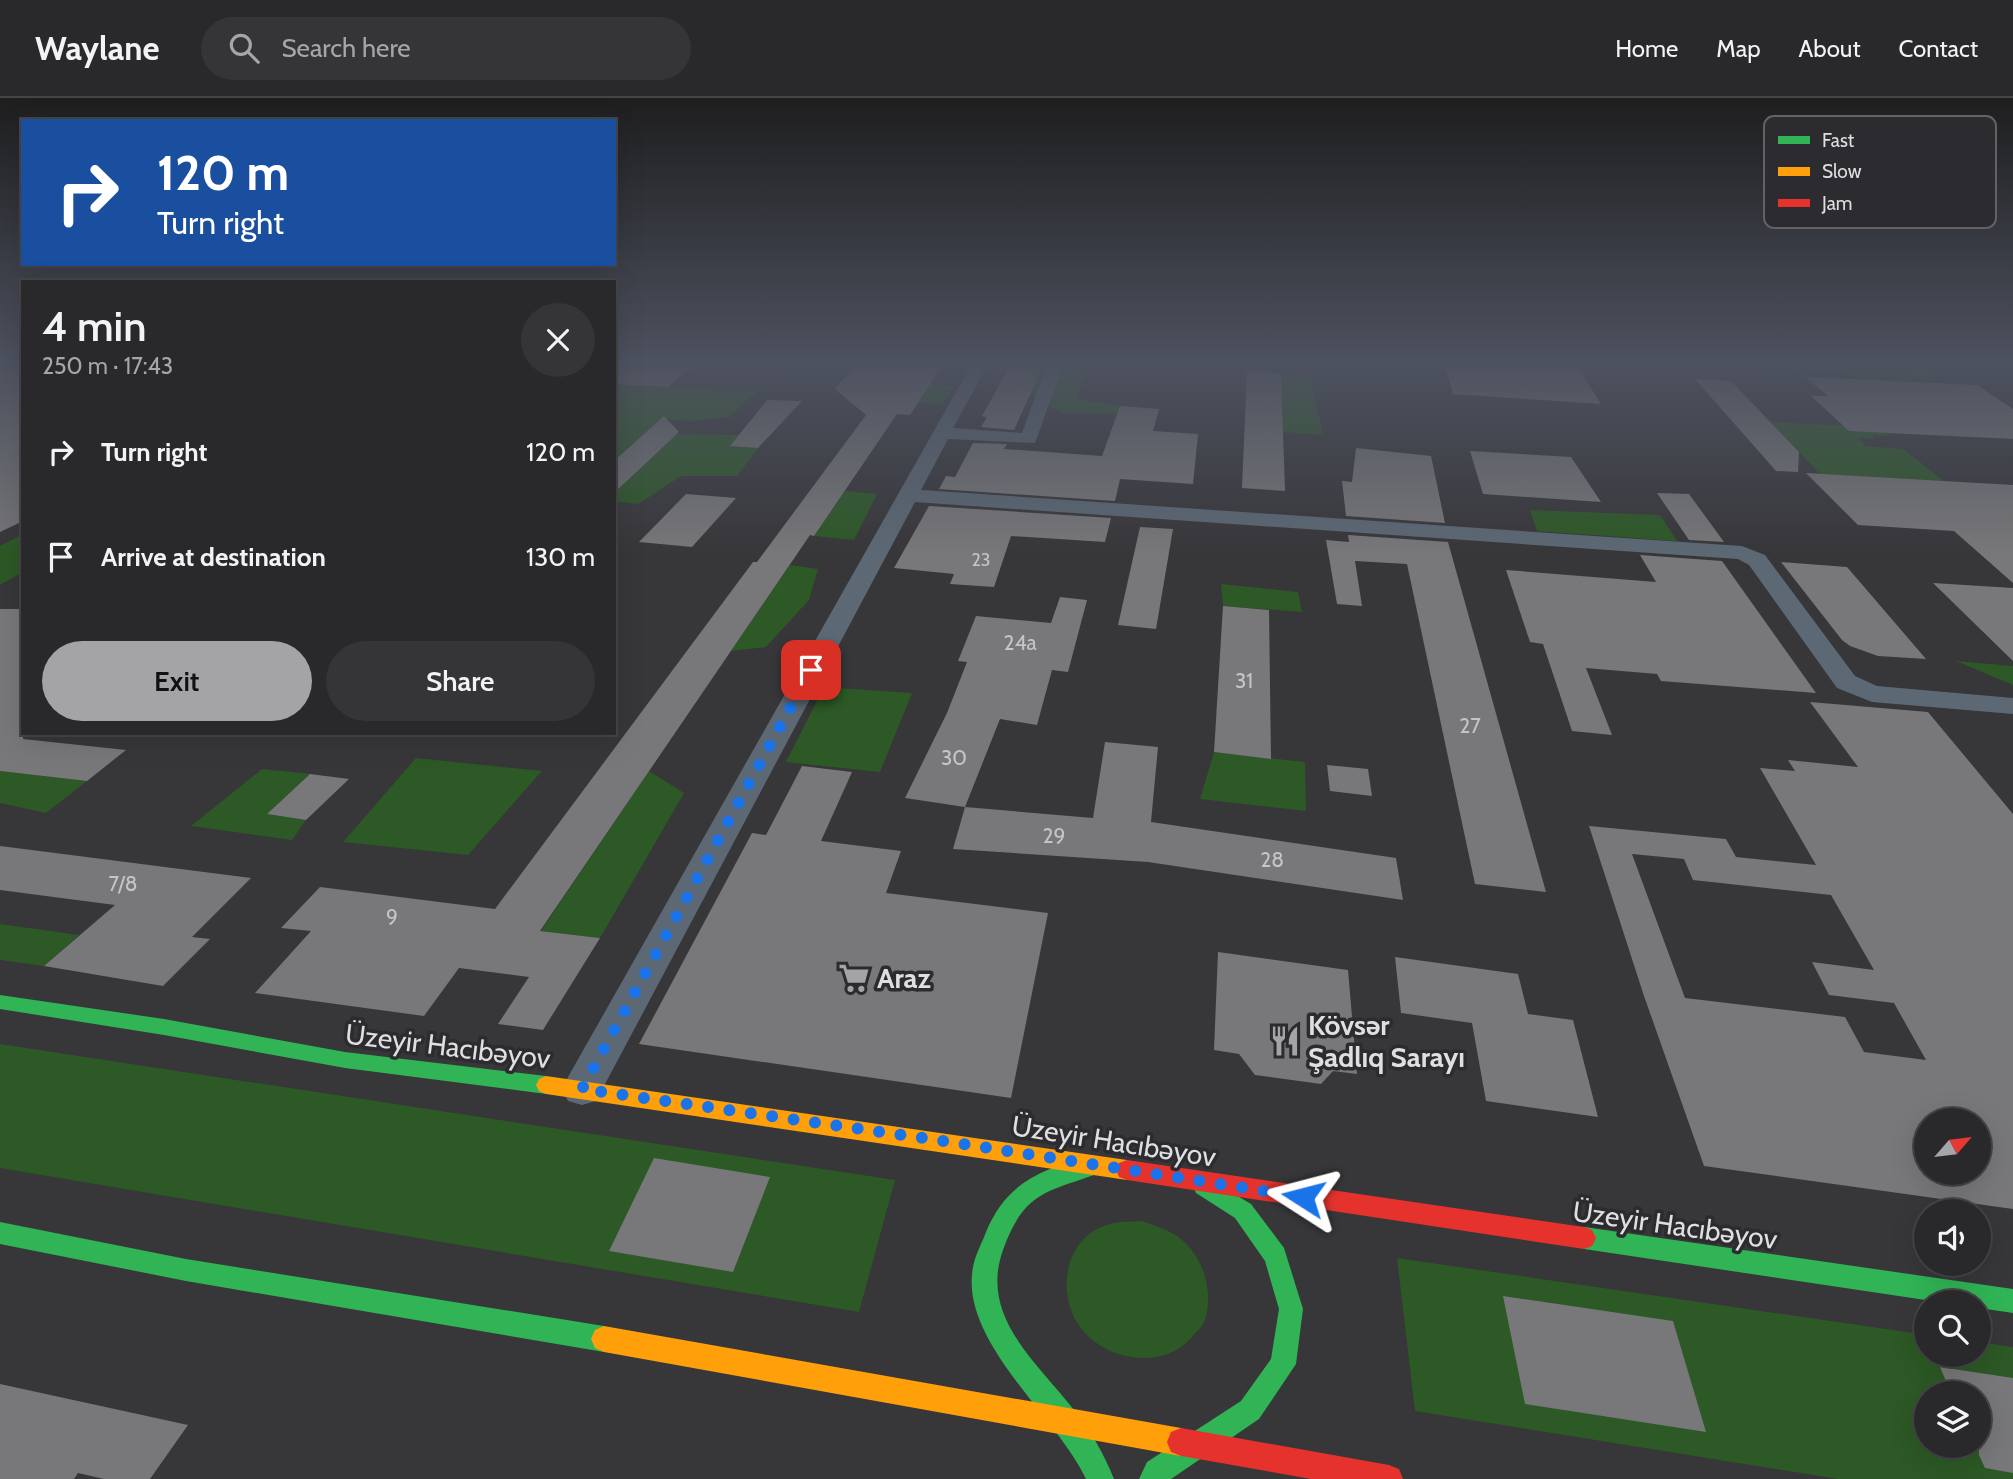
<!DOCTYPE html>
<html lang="en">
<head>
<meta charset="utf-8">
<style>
  body { margin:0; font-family:Cabin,sans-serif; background:#353437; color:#f1f3f6; height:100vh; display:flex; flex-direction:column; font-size:26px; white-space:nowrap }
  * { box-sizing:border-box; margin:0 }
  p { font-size:23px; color:#a5a6a9 }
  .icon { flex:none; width:38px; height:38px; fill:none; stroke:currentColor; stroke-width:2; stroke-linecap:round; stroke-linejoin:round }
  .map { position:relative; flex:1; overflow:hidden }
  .drawer { position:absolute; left:21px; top:182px; width:595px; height:455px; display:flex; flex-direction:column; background:#29282b; border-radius:0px; box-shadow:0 7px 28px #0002,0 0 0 2px #454447 }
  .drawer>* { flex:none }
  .guide { position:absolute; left:21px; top:21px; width:595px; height:147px; border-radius:0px; box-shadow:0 7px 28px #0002,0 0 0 2px #454447; background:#1a4fa0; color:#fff; overflow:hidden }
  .needle { width:46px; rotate:62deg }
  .tools { position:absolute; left:1914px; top:1010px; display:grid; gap:14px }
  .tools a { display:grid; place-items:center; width:77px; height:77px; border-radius:50%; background:#29282b; box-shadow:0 7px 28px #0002,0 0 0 2px #454447; font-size:35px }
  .pin { position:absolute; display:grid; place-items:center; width:60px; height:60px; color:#fff; margin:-30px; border-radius:14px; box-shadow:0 4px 10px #0006 }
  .me { position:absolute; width:77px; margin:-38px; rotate:279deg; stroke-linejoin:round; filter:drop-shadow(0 0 5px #0008) }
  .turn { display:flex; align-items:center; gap:24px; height:147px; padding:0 21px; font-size:32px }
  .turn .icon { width:91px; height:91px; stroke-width:2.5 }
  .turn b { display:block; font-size:49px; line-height:60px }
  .round { display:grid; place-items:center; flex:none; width:74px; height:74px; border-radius:37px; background:#353437 }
  .overview { display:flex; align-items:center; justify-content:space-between; height:119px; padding:0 21px }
  h1 { font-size:42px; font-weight:600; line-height:52px }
  .cta { display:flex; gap:14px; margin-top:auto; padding:14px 21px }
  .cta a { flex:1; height:80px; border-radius:42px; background:#a4a3a6; color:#111; font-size:28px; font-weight:600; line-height:80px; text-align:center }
  .cta a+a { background:#353437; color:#f1f3f6 }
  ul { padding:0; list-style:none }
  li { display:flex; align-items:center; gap:21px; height:105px; padding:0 21px }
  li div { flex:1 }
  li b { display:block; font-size:26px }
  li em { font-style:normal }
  header { display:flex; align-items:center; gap:42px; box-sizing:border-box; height:98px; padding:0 35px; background:#29282b; border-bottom:2px solid #454447 }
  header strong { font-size:33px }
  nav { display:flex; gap:38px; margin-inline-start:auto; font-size:24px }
  .search { width:490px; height:63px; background:#353437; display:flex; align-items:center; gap:18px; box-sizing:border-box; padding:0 24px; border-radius:38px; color:#a5a6a9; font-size:26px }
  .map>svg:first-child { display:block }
  .green { fill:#2c5925; fill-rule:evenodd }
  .building { fill:#787779; fill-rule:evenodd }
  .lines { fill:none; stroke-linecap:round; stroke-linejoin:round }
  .street { fill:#5c6874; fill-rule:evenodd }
  .fast { fill:#30b455; fill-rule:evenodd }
  .slow { fill:#ff9f0a; fill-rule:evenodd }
  .jam { fill:#e5322d; fill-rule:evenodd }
  .route { stroke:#1a73e8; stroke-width:12; stroke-dasharray:0 21.6 }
  .labels { text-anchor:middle; stroke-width:7; stroke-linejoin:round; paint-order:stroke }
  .far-number-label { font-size:18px; fill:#c5c4c7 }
  .number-label { font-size:21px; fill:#c5c4c7 }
  .near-poi-label { font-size:28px; font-weight:bold; fill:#dfdee1; stroke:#2c2b2f; text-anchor:start }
  .near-street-label { font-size:28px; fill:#dfdee1; stroke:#2c2b2f }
  .key { fill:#2c2b2f; stroke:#626164; stroke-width:2 }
  .key-label { font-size:19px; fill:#dfdee1 }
</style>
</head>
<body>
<header>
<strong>Waylane</strong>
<div class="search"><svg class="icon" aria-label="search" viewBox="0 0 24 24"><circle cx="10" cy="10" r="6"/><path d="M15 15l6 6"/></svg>Search here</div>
<nav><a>Home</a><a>Map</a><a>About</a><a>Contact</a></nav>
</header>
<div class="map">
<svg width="2013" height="1381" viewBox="0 0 2013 1381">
  <rect width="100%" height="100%" fill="#373639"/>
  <g class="green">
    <polygon points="697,264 816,264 806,273"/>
    <polygon points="1045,264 1088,264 1078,301 1120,308 1117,316 1061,315 1031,295"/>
    <polygon points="1662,264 1913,264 1935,279 1664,266"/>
    <polygon points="1281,275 1310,277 1323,337 1283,334"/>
    <polygon points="901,285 954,288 943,306 887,302"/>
    <polygon points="614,286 757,294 728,319 690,323 661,321 614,363"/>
    <polygon points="1771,324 1884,330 1891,335 1888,338 1872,337 1875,341 1857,340 1866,348 1903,351 1944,383 1820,376"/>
    <polygon points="677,336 742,337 758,350 737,378 681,378 638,406 614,403 614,395"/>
    <polygon points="845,393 877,396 854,442 814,438"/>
    <polygon points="1530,412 1660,417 1677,443 1537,433"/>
    <polygon points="23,436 23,474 0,487 0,448"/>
    <polygon points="790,467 818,471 809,502 766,549 731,553"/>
    <polygon points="1221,486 1298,494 1302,514 1223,508"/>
    <polygon points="1956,563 2013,568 2013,587"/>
    <polygon points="824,589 912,595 880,674 786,664"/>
    <polygon points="1214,654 1305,664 1306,713 1200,701"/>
    <polygon points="416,660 542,673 468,757 343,744"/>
    <polygon points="262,671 310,676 267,716 306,722 292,742 191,728"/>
    <polygon points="0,673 87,683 46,715 0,705"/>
    <polygon points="649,673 684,695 600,840 541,833"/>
    <polygon points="0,826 79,837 44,868 0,862"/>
    <polygon points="0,946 895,1082 859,1214 0,1070"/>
    <path d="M1142,1123C1152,1127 1163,1130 1172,1135C1201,1151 1215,1191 1205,1222C1203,1228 1196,1234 1192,1239C1165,1271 1111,1264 1084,1234C1054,1200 1063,1138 1110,1126C1120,1123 1132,1124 1142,1123Z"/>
    <path d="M1397,1160L1927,1237V1256H1979V1244L2013,1249V1381H1838L1415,1313ZM1927,1295H1979V1348H1927Z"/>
  </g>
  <g class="building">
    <polygon points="0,264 23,264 23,423 0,434"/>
    <polygon points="614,264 697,264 668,289 614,286"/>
    <polygon points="858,264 944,264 910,317 897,316 814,438 810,437 540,833 600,840 543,932 498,926 529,879 459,870 424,918 255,895 311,833 281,830 320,789 495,811 753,464 757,464 866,317 835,291"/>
    <polygon points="1012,264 1045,264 1014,332 981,329 987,319 982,318"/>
    <polygon points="1444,264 1575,264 1601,306 1453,296"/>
    <polygon points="1247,273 1281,275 1285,393 1242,390"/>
    <polygon points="1805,279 1977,287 2013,311 2013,341 1849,333 1811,298 1828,298"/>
    <polygon points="1695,281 1731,283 1799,354 1798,374 1776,373"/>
    <polygon points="767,302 802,303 758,350 730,348"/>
    <polygon points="1120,308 1159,311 1153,333 1198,336 1193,386 1120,381 1115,403 939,391 946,378 955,379 973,345 1007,346 1004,351 1102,358"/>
    <polygon points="664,318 679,334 614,395 614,363"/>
    <polygon points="1356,350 1431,358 1445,425 1346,418 1342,383 1352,384"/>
    <polygon points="1470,353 1571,359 1601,404 1483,396"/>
    <polygon points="1806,375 2013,387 2013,485 1954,433 1858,427"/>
    <polygon points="1657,395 1689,396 1724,444 1689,442"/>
    <polygon points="686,396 736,400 692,449 639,444"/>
    <polygon points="929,408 1111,420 1105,444 1011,438 994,489 950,486 954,476 894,470"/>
    <polygon points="1140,429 1173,431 1156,531 1118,527"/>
    <polygon points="1348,437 1448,444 1546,794 1475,786 1407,466 1355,463 1362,508 1337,506 1326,442 1349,444"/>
    <polygon points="1640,457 1722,463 1816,595 1661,583 1657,576 1586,570 1612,637 1572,633 1543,546 1530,544 1506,472 1656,484"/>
    <polygon points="1781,464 1847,469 1926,561 1878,558 1850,548 1842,542"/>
    <polygon points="1933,485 2013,490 2013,563"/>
    <polygon points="1060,499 1087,502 1068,574 1052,572 1037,627 1000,621 965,709 905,700 947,615 967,564 958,563 976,518 1051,525"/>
    <polygon points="1223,508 1269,512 1271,661 1214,654"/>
    <polygon points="0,511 23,511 23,641 126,652 87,683 0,673"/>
    <path d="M1810,604L1928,614L2013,716V1111L1704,1068L1644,898L1589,728L1726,741L1736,759L1816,767L1760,670L1795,673L1788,662L1858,669ZM1632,756L1684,761L1693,782L1831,797L1874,872L1812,864L1829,897L1894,905L1926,962L1864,954L1845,919L1685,900ZM1927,1022H1979V1074H1927Z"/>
    <polygon points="1105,644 1158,649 1151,724 1396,760 1403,802 1148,764 953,751 965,709 1093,720"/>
    <polygon points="1327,667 1368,671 1372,698 1330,693"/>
    <polygon points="802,668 852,674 821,743 901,753 886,795 1048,815 1011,1000 639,946 752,735 766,737"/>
    <polygon points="310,676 349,681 306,722 267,716"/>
    <polygon points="0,748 16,750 251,780 192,839 210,841 163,888 44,868 115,807 0,792"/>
    <polygon points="1218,854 1348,872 1357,976 1333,973 1321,986 1255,977 1239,956 1214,952"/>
    <polygon points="1395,859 1518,876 1528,916 1573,922 1598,1019 1486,1003 1472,925 1401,915"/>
    <polygon points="654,1060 770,1079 733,1174 609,1153"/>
    <polygon points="1503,1198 1673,1223 1706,1334 1525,1306"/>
    <polygon points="1940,1269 2013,1280 2013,1375 1985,1370 1979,1357 1979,1295 1951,1295"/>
    <polygon points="0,1286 188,1327 150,1381 104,1381 78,1375 74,1381 0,1381"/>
  </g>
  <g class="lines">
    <polygon class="street" points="973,264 989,264 953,330 1022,335 1048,264 1064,264 1035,345 948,341 921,392 1742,448 1765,457 1855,578 1877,588 2013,600 2013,616 1872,604 1837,590 1749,467 1738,461 915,404 596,1003 582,1007 568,1003 562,991 568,979"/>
    <g class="fast">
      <polygon points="0,897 164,921 345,954 546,978 553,981 556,987 553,993 546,996 345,970 164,937 0,911"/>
      <path d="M1089,1059L1097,1062L1100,1069L1097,1076C1046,1094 1024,1094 1003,1152C979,1219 1037,1264 1074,1312C1091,1333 1104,1356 1114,1381H1086C1056,1317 959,1243 973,1169C975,1157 982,1145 986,1134C1006,1085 1041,1071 1089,1059Z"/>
      <polygon points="1204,1078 1251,1106 1284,1150 1303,1211 1296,1266 1259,1321 1171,1381 1139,1381 1147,1364 1241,1303 1271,1261 1279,1211 1265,1163 1235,1120 1196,1095 1193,1088 1196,1081"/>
      <polygon points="0,1124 186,1161 604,1228 613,1232 617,1241 613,1250 604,1254 186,1183 0,1146"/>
      <polygon points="1584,1129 2013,1191 2013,1215 1979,1210 1979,1204 1939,1204 1584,1151 1576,1148 1572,1140 1576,1132"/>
    </g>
    <g class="slow">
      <polygon points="546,978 1127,1062 1135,1065 1138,1072 1135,1079 1127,1082 546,996 539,993 536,987 539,981"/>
      <polygon points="604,1228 1181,1330 1191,1334 1195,1344 1191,1354 1181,1358 604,1254 595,1250 591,1241 595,1232"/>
    </g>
    <g class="jam">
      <polygon points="1127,1062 1584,1129 1592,1132 1596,1140 1592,1148 1584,1151 1127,1082 1119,1079 1116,1072 1119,1065"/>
      <polygon points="1181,1330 1389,1367 1399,1371 1403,1381 1311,1381 1181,1358 1171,1354 1167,1344 1171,1334"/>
    </g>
  </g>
  <linearGradient id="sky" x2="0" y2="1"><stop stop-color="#1e1e1f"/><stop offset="0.58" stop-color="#4d525f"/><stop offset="1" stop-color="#4d525f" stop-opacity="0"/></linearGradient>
  <rect width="2013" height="457" fill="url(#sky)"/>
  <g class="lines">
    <polyline class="route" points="811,572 582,991 937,1042 1303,1099"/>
  </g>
  <defs>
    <g id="supermarket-bare" transform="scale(2.415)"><path d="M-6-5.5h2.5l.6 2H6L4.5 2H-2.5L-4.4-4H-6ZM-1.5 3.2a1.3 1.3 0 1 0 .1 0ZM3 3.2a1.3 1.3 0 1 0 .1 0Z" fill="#a4a3a6" stroke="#2c2b2f" stroke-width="2.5" paint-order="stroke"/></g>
    <g id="restaurant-bare" transform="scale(2.415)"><path d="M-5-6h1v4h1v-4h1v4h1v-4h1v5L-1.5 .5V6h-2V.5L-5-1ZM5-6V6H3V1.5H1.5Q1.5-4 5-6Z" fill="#a4a3a6" stroke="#2c2b2f" stroke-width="2.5" paint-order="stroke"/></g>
  </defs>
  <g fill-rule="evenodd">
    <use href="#supermarket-bare" x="854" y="880"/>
    <use href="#restaurant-bare" x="1285" y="943"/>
  </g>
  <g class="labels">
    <g class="far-number-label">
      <text x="981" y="468">23</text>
    </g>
    <g class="number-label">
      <text x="1020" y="552">24a</text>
      <text x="1244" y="590">31</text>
      <text x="1470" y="635">27</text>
      <text x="954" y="667">30</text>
      <text x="1054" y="745">29</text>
      <text x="1272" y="769">28</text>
      <text x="123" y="793">7/8</text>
      <text x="392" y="826">9</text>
    </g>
    <g class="near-poi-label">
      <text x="877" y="890">Araz</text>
      <text x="1308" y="937">Kövsər<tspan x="1308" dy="32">Şadlıq Sarayı</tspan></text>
    </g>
    <g class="near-street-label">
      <text transform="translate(448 948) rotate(7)" y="10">Üzeyir Hacıbəyov</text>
      <text transform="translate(1114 1043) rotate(9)" y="10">Üzeyir Hacıbəyov</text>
      <text transform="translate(1675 1127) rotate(8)" y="10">Üzeyir Hacıbəyov</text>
    </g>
  </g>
  <rect x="1764" y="18" width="232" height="112" rx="10" class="key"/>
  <rect x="1778" y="38" width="32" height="8" fill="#30b455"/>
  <rect x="1778" y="69" width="32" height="9" fill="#ff9f0a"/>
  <rect x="1778" y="101" width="32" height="8" fill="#e5322d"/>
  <g class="key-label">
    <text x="1822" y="49">Fast</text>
    <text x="1822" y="80">Slow</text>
    <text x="1822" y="112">Jam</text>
  </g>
</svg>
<div class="tools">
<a><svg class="needle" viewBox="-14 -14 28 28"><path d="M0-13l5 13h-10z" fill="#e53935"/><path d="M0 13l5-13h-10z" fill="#a5a6a9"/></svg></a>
<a><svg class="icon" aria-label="sound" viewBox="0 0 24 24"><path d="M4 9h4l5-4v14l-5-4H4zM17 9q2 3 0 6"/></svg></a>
<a><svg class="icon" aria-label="search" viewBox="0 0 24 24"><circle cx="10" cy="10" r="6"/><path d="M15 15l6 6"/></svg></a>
<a><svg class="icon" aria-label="layers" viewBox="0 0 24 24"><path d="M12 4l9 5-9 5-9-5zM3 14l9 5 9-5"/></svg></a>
</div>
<div class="pin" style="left:811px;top:572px;background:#d93025"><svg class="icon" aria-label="arrive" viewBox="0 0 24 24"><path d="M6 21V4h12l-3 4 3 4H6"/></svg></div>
<svg class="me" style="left:1303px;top:1099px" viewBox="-20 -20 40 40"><path d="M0-17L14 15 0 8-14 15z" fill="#1a73e8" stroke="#fff" stroke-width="4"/></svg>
<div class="guide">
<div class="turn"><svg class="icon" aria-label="right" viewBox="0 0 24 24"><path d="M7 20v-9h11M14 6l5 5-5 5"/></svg><div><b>120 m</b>Turn right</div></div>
</div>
<section class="drawer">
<div class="overview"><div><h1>4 min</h1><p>250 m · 17:43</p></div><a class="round"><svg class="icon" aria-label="close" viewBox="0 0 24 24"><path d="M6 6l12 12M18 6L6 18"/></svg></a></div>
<ul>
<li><svg class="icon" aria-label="right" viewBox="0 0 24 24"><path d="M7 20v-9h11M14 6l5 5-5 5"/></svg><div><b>Turn right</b></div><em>120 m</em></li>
<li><svg class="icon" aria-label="arrive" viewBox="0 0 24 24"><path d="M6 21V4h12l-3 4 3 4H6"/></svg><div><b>Arrive at destination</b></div><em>130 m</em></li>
</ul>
<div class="cta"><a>Exit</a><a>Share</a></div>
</section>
</div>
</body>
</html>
